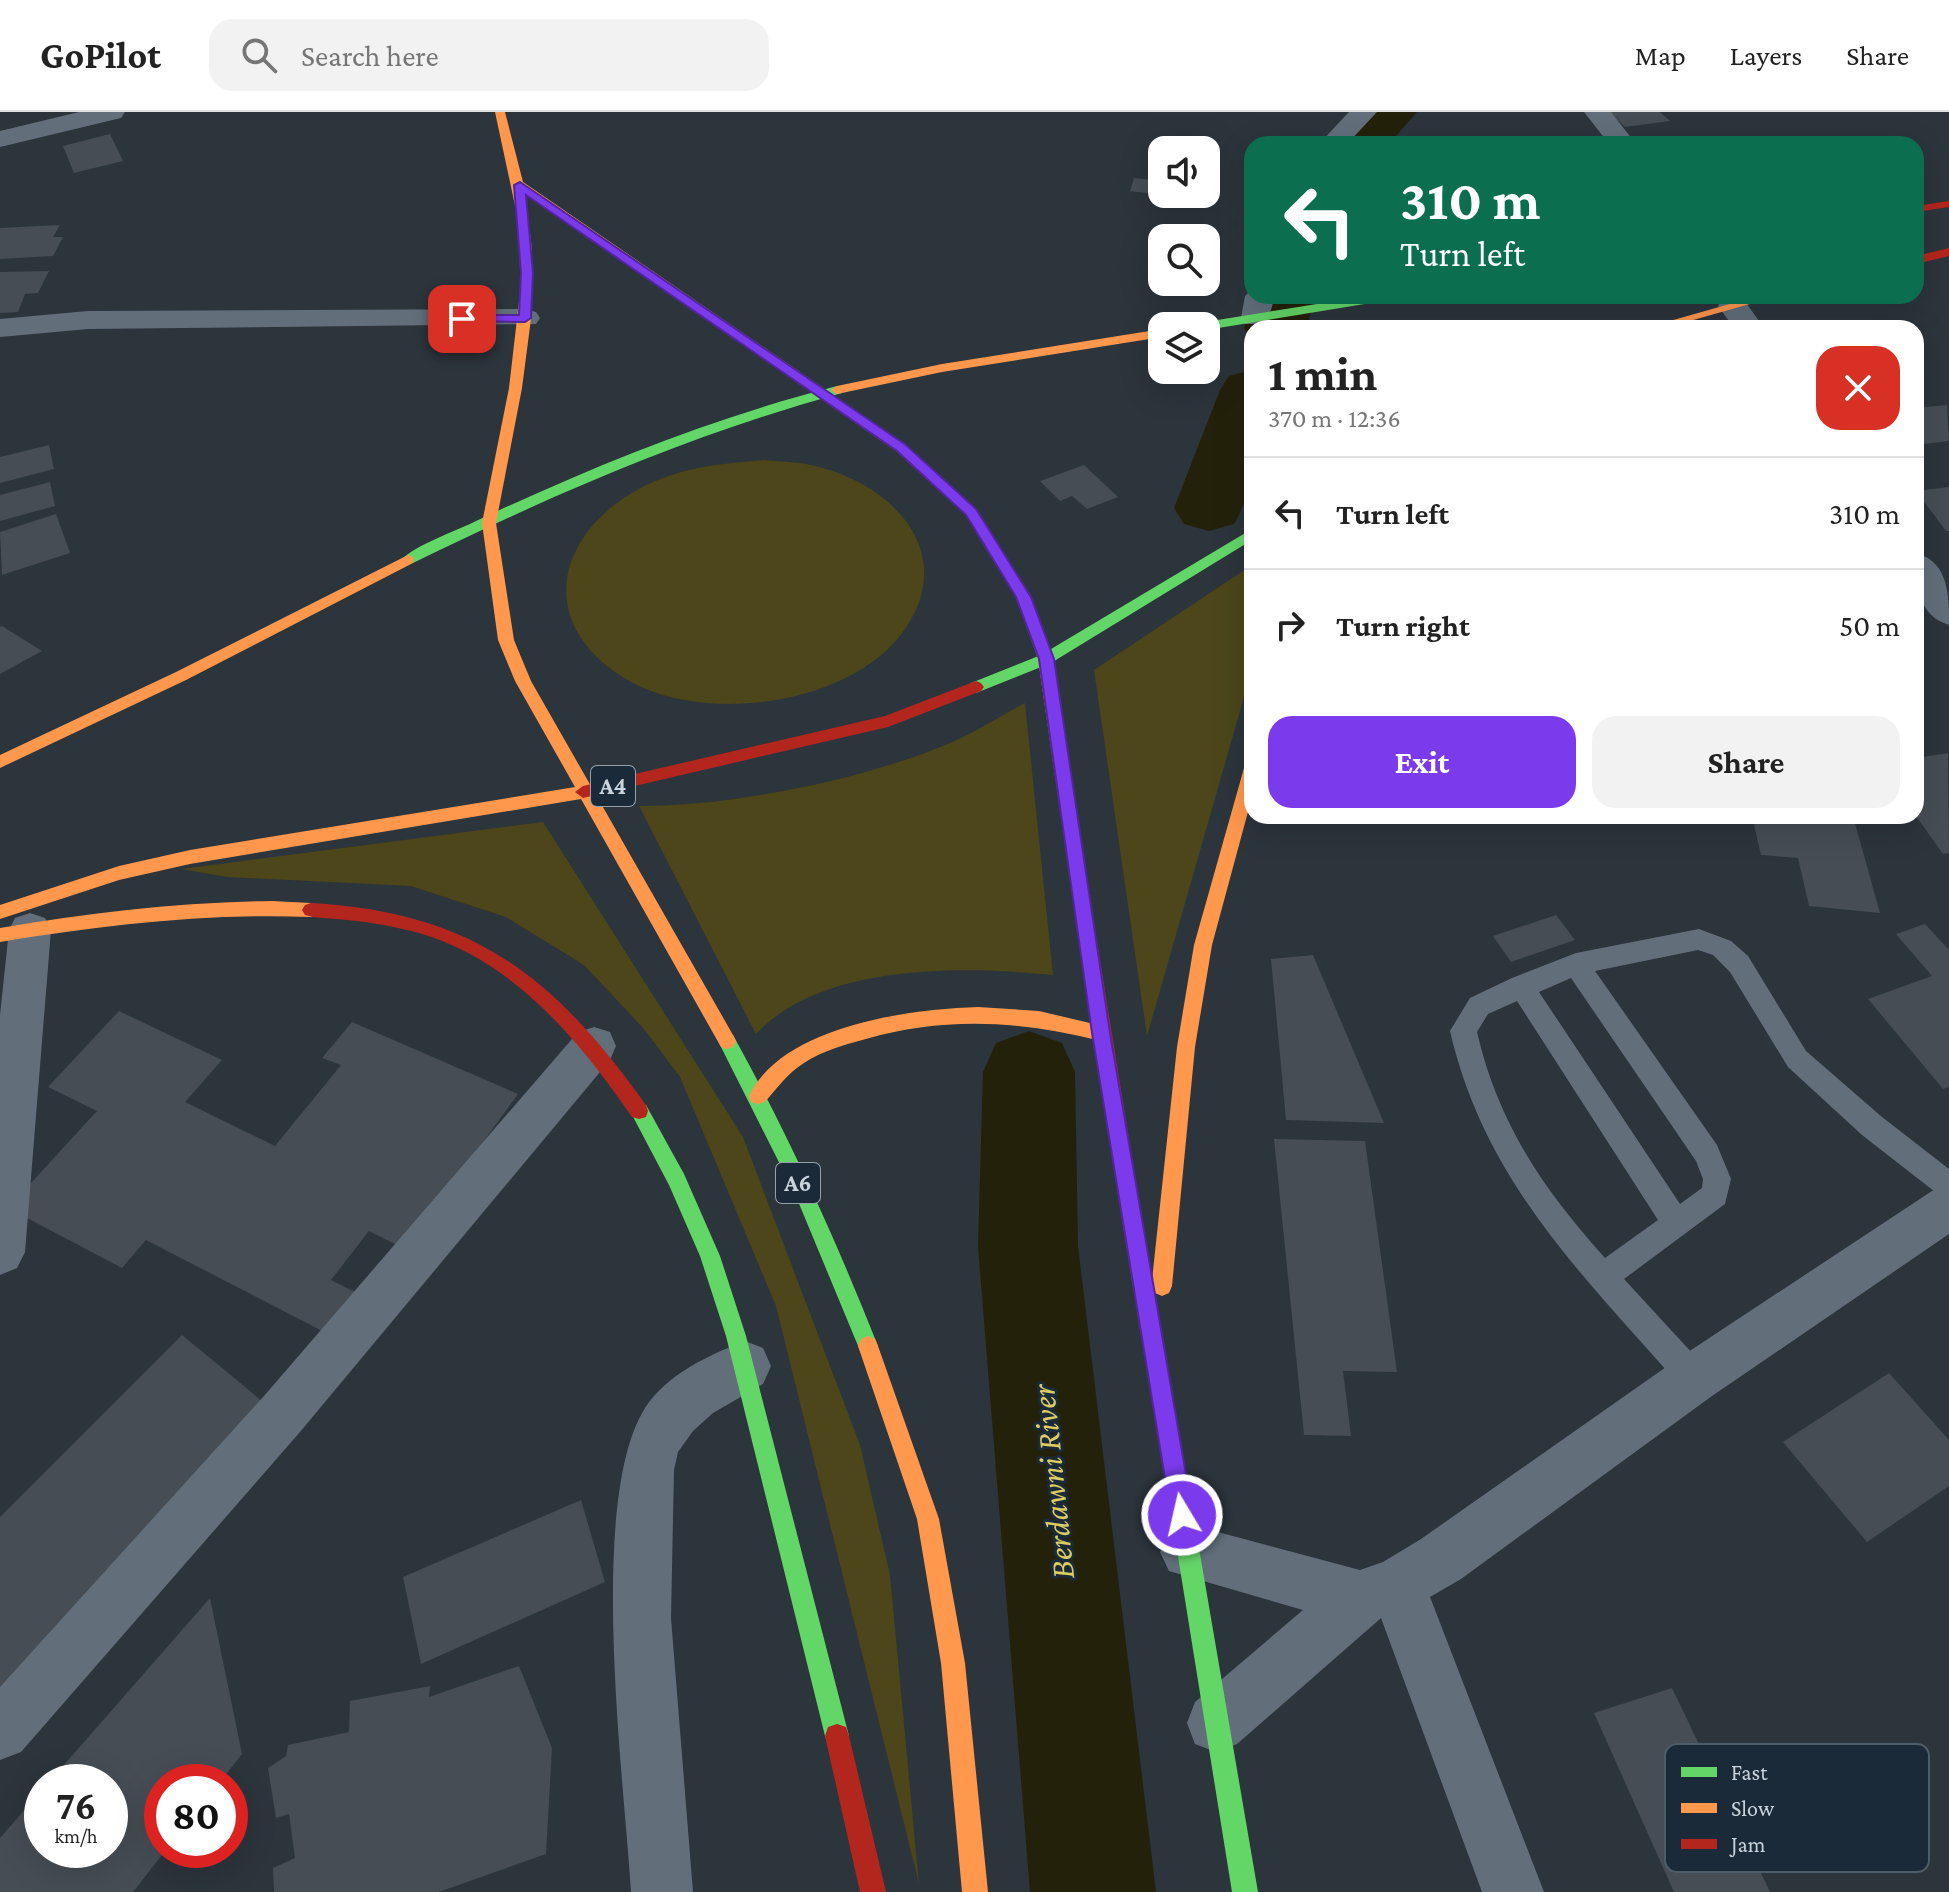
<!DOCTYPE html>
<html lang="en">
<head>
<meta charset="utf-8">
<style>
  body { margin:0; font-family:"Crimson Pro",serif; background:#f2f2f2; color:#222; height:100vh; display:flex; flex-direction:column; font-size:30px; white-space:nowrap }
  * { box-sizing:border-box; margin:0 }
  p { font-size:26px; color:#767676 }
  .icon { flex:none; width:44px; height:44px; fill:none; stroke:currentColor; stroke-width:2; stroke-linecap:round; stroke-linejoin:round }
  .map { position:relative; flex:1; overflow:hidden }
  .drawer { position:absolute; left:1244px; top:208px; width:680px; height:504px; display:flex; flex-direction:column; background:#fff; border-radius:24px; box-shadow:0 8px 32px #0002 }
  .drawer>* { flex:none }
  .hud { position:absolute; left:1244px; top:24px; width:680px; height:168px; border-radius:24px; box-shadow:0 8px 32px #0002; background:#0b6e4f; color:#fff; overflow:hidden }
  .controls { position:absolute; left:1148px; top:24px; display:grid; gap:16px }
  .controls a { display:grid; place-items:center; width:72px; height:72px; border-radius:16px; background:#fff; box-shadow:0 8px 32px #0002; font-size:40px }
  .speed { position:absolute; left:24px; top:1652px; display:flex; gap:16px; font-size:40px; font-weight:700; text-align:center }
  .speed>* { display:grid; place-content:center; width:104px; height:104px; border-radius:50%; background:#fff; box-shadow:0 8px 32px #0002; line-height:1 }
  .speed small { font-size:20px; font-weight:400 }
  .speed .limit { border:12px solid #d22; background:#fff; color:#111 }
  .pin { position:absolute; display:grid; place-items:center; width:68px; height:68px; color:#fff; margin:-34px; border-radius:16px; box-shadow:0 4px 12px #0006 }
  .me { position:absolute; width:88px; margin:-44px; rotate:351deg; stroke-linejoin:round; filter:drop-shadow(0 0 6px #0008) }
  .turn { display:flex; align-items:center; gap:28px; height:168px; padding:0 24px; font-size:36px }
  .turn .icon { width:104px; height:104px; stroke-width:2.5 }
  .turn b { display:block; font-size:56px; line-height:68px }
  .round { display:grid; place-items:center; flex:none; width:84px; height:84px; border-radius:24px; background:#f2f2f2 }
  .headline { display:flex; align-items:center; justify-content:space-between; height:136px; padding:0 24px }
  h1 { font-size:48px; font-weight:700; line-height:60px }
  .action { display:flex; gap:16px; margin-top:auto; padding:16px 24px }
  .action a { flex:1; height:92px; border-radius:24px; background:#7c3aed; color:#fff; font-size:32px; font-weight:700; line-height:92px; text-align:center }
  .action a+a { background:#f2f2f2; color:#222 }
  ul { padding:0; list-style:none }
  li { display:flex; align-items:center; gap:24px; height:112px; padding:0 24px; border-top:2px solid #e0e0e0 }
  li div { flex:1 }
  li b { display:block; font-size:30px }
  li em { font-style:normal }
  header { display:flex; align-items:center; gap:48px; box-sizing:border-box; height:112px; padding:0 40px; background:#fff; border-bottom:2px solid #e0e0e0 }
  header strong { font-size:38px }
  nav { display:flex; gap:44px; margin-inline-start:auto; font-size:28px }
  .search { width:560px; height:72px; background:#f2f2f2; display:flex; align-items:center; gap:20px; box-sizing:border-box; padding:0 28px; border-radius:24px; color:#767676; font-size:30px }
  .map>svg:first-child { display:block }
  .green { fill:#4c461a }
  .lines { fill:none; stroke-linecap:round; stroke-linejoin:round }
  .river { fill:#24210b; fill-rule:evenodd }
  .building { fill:#464d54 }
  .lane { fill:#626f7b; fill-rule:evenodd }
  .street { fill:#626f7b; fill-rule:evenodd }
  .fast { fill:#63d668; fill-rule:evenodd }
  .slow { fill:#ff974d; fill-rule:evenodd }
  .jam { fill:#b3261e; fill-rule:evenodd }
  .route { fill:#7c3aed; stroke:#51269a; stroke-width:2 }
  .labels { text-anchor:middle; stroke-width:6; stroke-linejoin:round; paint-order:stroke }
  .shield { fill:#1b2a38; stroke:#95a0ab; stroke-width:2 }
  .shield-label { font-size:24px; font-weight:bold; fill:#c9d3dc }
  .near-water-label { font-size:34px; font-style:italic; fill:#ddcc60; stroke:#1b2a38 }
  .key { fill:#1b2a38; stroke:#4f5d69; stroke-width:2 }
  .key-label { font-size:22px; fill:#c9d3dc }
</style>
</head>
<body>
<header>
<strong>GoPilot</strong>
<div class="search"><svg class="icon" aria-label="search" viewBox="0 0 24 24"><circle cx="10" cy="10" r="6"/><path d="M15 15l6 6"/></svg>Search here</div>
<nav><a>Map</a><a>Layers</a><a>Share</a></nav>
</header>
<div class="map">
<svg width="1949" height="1780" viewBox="0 0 1949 1780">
  <rect width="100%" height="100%" fill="#2c343c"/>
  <g class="green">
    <path d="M765,348C783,350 802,350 819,355C892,373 956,439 907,514C855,595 698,615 621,564C526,502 565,406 658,368C693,354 728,351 765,348Z"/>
    <polygon points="1252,453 1252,557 1147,924 1094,558"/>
    <path d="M1025,591L1053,863C964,854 822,851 756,922L639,694C733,694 863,668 950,631C976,620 1000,604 1025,591Z"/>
    <polygon points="543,710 743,1025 860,1333 890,1463 919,1772 776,1194 680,965 644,917 584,853 506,805 411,774 227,765 181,757"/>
  </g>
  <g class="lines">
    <g class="river">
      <polygon points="1360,0 1417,0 1389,32 1331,32"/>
      <polygon points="1256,184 1316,184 1306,216 1252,216 1252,228 1244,216"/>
      <path d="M1252,258C1252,310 1262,367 1234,412L1209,419L1184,412L1174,396L1220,278L1229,264Z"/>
      <polygon points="1029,919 1062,931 1075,960 1078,1134 1156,1780 1030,1780 978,1134 983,960 996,931"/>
    </g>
  </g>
  <g class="building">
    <polygon points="1610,0 1660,0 1670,9 1625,15"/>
    <polygon points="110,22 123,49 74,61 63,34"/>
    <polygon points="1134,66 1162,69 1162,83 1130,79"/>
    <polygon points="60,113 53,125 63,125 53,144 0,147 0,116"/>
    <polygon points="49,159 38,181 25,182 18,200 0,201 0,160"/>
    <polygon points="1947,293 1949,329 1916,333 1916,296"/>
    <polygon points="49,333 54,357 0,371 0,345"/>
    <polygon points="1084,353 1118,385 1087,397 1072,384 1060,389 1040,369"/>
    <polygon points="50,370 55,394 0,409 0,383"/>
    <polygon points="1949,375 1949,419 1946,419 1916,379"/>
    <polygon points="56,402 70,441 2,463 0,420"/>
    <polygon points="2,514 42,539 0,562 0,515"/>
    <polygon points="1948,641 1949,741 1943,742 1916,704 1916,646"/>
    <polygon points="1752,704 1853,704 1880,801 1809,794 1798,746 1761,743"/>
    <polygon points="1556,803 1575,828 1511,850 1493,824"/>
    <polygon points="1925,812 1949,838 1949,975 1943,977 1868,887 1932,864 1896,822"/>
    <polygon points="1313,843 1384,1011 1286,1008 1271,847"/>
    <polygon points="119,899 222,948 185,990 275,1034 341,953 322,946 352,910 518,982 405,1137 369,1119 331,1168 355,1180 324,1220 146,1128 122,1156 8,1096 97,999 48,975"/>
    <polygon points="1274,1027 1365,1029 1397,1260 1343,1259 1351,1324 1304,1323"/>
    <polygon points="182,1223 268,1294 0,1578 0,1405"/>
    <polygon points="1889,1261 1949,1328 1949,1374 1867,1430 1783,1330"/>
    <polygon points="581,1388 605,1470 421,1552 403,1465"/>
    <polygon points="210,1486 242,1642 220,1670 162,1670 162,1738 166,1738 133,1780 0,1780 0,1726 42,1678 42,1738 110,1738 110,1670 49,1670"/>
    <polygon points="519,1554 552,1636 546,1742 439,1780 274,1780 273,1756 295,1746 289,1702 276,1706 268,1656 286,1644 288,1633 349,1620 350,1589 430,1574 429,1585"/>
    <polygon points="1672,1576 1770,1780 1674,1780 1594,1601"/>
  </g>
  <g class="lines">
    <path class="lane" d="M1699,817L1731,829L1748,844L1806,939L1882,1005L1949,1057V1087L1939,1083L1862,1023L1788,955L1730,860L1713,843L1698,838L1595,859L1717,1033L1731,1067L1725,1092L1624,1167L1705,1255L1709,1266L1705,1277L1694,1281L1683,1277C1584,1164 1485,1071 1450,919L1470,886L1512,866L1576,841ZM1571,866L1696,1049L1703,1067L1702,1076L1680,1092L1539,880ZM1517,889L1658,1108L1605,1146C1543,1077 1498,1011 1477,920L1488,902Z"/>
    <g class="street">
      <polygon points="79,0 125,0 121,6 0,35 0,19"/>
      <polygon points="1349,0 1377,0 1347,32 1319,32"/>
      <polygon points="1584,0 1611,0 1636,32 1609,32"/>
      <polygon points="1252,177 1252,184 1275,184 1267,212 1245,212 1241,206 1245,184"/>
      <polygon points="1733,185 1744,188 1764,216 1734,216 1718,194 1722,188"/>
      <polygon points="525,197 536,200 540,206 536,212 88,217 0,225 0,207 88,199"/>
      <path d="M1916,441C1949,450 1949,484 1949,513C1916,503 1916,470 1916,441Z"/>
      <polygon points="30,801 45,806 51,818 25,1140 17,1156 0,1163 0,903 9,818 15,806"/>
      <polygon points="594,915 610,920 616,934 610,948 300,1320 21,1640 0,1648 0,1575 264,1284 578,920"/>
      <polygon points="1949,1073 1949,1122 1712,1284 1461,1467 1430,1485 1544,1780 1482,1780 1381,1506 1237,1632 1216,1640 1195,1632 1187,1611 1195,1590 1303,1498 1169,1459 1160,1440 1169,1421 1188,1412 1360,1458 1383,1450 1421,1427 1676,1248 1932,1079"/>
      <path d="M745,1229L763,1236L771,1254L763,1272L713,1301L693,1319L678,1340L674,1358L671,1506L693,1780H631C624,1666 587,1388 645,1296C667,1262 709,1243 745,1229Z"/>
    </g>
    <g class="fast">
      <polygon points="1367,184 1395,184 1389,188 1206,218 1206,214 1199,214 1205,210"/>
      <path d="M837,274L843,278L842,281C692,322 552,383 413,451H403L401,448C415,433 456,419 476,409C593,354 712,306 837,274Z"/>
      <polygon points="1252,417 1252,428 1051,551 976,581 968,575 971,571 1041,543"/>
      <path d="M727,921L733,923C789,1024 836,1128 878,1234L875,1241L868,1244L861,1241L795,1082L718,929L721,923Z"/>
      <polygon points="639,991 646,993 684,1062 720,1144 746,1224 849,1624 846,1633 837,1636 828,1633 825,1624 726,1224 700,1144 669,1073 630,999 632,993"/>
      <polygon points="1183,1396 1191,1399 1194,1407 1258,1780 1232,1780 1172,1407 1175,1399"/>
    </g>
    <g class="slow">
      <polygon points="495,0 505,0 523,70 906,333 976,397 1030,485 1054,547 1079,718 1071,724 1063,718 1038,547 1016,485 966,403 896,339 525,82 532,138 531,207 522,276 496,411 514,528 531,569 733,923 736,929 733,935 727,937 721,935 581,687 190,752 119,768 0,807 0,793 119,754 190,738 575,675 515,569 498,528 482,411 509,276 521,172 517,103"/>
      <polygon points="1758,184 1778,184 1665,216 1645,216"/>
      <polygon points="1162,217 1162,225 942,260 837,282 831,278 837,274 942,252"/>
      <polygon points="408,443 413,445 413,451 186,568 0,656 0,643 176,560"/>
      <polygon points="1252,650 1252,685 1212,833 1195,935 1172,1174 1169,1181 1162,1184 1155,1181 1194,1407 1191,1415 1183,1418 1175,1415 1172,1407 1121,1101 1124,1095 1131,1092 1138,1095 1152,1168 1177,935 1194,833 1244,656"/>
      <path d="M272,789L311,791L317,793L320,798L317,803L311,805C206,801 104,813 0,830V816C90,801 180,790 272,789Z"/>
      <path d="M978,895L1039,899L1107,915L1110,921L1107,927L1101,929C1022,909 945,904 866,927C844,933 822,939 804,951C788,961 777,976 765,990L758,992L751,990L749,984C782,914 909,897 978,895Z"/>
      <polygon points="868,1224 875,1227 878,1234 939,1407 965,1551 988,1780 962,1780 941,1551 917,1407 858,1234 861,1227"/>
    </g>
    <g class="jam">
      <polygon points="1949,89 1949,95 1916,100 1916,94"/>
      <polygon points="1949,136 1949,144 1916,152 1916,144"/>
      <polygon points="976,569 981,571 984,575 981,579 888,615 583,686 575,680 583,674 885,604"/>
      <polygon points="1071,712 1079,718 1141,1101 1138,1107 1131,1110 1124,1107 1121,1101 1063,718"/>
      <path d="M311,791C473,800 554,864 646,993L648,999L646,1005L639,1007L632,1005C579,928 513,848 419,821C396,815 371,810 347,808C333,806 318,807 305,803L302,798L305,793Z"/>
      <polygon points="837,1612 846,1615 849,1624 886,1780 860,1780 825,1624 828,1615"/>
    </g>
  </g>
  <polygon class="route" points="520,70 906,333 976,397 1031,485 1054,547 1110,921 1193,1403 1190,1411 1182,1415 1174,1411 1171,1403 1092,921 1039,547 1016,485 966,403 897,339 526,83 533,161 531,206 525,210 458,209 456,207 462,203 519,203 521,161 514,73"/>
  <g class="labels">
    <g class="shield">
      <rect x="591" y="654" width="44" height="40" rx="6"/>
      <rect x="776" y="1051" width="44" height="40" rx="6"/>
    </g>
    <g class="shield-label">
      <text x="613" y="682">A4</text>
      <text x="798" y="1079">A6</text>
    </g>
    <g class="near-water-label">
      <text transform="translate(1052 1370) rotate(-96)" y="12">Berdawni River</text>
    </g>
  </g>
  <rect x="1665" y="1632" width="264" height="128" rx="12" class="key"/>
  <rect x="1681" y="1655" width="36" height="10" fill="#63d668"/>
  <rect x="1681" y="1691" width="36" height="10" fill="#ff974d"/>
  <rect x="1681" y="1727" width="36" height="10" fill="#b3261e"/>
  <g class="key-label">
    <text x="1731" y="1668">Fast</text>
    <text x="1731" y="1704">Slow</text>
    <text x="1731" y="1740">Jam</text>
  </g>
</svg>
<div class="controls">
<a><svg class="icon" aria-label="sound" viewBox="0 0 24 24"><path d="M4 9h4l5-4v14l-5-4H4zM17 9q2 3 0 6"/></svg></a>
<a><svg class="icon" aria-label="search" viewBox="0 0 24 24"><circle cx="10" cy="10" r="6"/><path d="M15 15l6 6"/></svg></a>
<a><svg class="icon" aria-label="layers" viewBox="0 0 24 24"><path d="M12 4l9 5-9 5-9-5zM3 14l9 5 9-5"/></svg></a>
</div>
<div class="speed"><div>76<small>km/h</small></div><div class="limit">80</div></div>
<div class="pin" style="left:462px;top:207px;background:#d93025"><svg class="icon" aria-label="arrive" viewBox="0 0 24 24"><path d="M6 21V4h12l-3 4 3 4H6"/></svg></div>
<svg class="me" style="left:1182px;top:1403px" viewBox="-20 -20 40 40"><circle r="17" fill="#7c3aed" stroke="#fff" stroke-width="3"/><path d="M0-11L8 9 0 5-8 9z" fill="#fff"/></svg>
<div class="hud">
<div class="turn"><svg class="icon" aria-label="left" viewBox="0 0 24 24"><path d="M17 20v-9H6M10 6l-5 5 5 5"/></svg><div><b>310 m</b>Turn left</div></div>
</div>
<section class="drawer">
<div class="headline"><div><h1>1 min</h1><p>370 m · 12:36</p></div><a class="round" style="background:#d93025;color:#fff"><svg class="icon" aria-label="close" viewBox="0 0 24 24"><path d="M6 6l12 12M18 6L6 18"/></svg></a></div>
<ul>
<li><svg class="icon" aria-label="left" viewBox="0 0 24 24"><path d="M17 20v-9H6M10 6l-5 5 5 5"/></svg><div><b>Turn left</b></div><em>310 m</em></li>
<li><svg class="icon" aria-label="right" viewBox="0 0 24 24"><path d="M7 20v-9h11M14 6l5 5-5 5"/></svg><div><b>Turn right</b></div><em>50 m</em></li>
</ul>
<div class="action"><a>Exit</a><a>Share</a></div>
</section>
</div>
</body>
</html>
